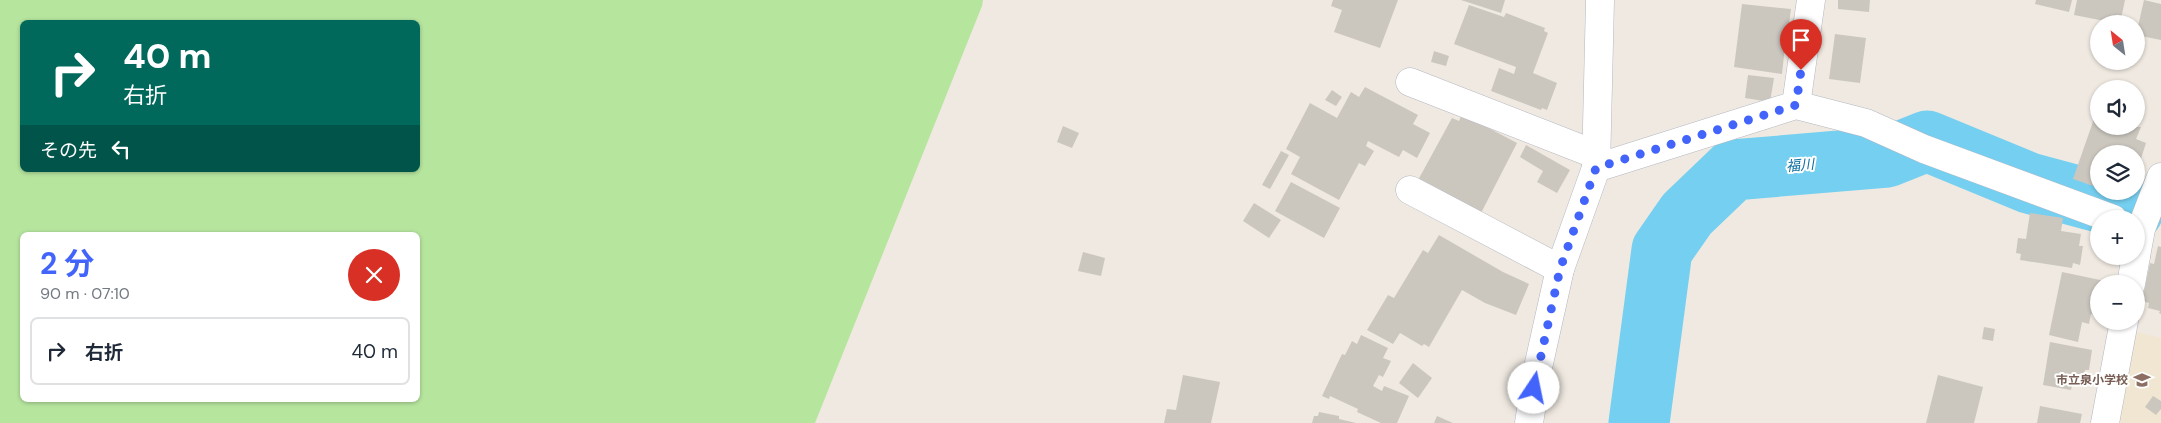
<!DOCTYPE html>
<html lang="ja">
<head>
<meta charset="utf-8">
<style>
  body { margin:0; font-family:"DM Sans","Noto Sans JP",sans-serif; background:#f2f2f3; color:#1f2937; height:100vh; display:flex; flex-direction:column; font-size:19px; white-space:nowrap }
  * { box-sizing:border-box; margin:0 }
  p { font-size:16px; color:#747a83 }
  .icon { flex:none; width:28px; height:28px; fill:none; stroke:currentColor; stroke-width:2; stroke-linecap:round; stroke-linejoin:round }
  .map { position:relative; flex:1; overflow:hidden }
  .details { position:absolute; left:20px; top:232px; width:400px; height:170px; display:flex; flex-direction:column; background:#fff; border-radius:8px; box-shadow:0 1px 4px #0004 }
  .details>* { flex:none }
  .top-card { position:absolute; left:20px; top:20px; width:400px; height:152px; border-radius:8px; box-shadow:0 1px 4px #0004; background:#00695c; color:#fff; overflow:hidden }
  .needle { width:32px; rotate:330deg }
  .fabs { position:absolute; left:2090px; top:15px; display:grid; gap:10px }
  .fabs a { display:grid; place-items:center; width:55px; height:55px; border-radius:50%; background:#fff; box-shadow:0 1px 4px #0004; font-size:25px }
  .pin { position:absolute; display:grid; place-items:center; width:42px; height:42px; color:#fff; margin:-51px -21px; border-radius:50% 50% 50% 0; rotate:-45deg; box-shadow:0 0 5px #0007 }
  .pin .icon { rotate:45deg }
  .me { position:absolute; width:55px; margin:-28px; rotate:11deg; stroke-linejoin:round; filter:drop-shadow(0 0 4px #0008) }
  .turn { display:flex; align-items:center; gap:18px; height:105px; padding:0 20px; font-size:22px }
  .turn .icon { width:65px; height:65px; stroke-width:2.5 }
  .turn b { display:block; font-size:35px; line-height:42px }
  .then { display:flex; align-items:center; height:48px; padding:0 20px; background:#0003; gap:10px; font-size:19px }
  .round { display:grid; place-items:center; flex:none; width:52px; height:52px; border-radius:26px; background:#f2f2f3 }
  .headline { display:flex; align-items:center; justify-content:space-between; height:85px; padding:0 20px }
  h1 { font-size:30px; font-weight:700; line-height:38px; color:#4264fb }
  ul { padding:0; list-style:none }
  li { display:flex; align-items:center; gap:15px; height:68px; margin:0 10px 8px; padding:0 10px; border:2px solid #e0e1e3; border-radius:8px }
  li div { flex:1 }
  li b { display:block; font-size:19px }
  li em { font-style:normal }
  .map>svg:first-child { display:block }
  .education { fill:#f0e6d1 }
  .green { fill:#b6e59e; fill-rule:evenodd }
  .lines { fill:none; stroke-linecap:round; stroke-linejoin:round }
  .river { stroke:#75cff0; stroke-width:61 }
  .building { fill:#cbc7bf }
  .minor-casing { stroke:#b4b7c1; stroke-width:29 }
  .minor { stroke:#fff; stroke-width:28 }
  .route { stroke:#4264fb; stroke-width:9; stroke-dasharray:0 16.2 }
  .labels { text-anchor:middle; stroke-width:4; stroke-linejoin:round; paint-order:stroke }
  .education-label { font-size:12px; font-weight:bold; fill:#785e54; stroke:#fff; text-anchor:end }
  .water-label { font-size:14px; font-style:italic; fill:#0d6fa3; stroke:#fff }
</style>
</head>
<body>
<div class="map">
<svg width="2161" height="423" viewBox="0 0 2161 423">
  <rect width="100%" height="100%" fill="#efe9e1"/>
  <polygon class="education" points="2132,331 2161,338 2161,423 2116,423"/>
  <path class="green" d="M0,0H983L982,6L815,423H0ZM22,22H418V170H22ZM22,235H418V400H22Z"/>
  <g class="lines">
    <polyline class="river" points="1639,423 1662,250 1687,214 1733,170 1887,157 1927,141 2029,183 2133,211"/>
  </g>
  <g class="building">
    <polygon points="1333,0 1398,0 1380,48 1334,32 1342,10 1331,6"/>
    <polygon points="1461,0 1505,0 1501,13"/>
    <polygon points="1838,0 1870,0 1869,12 1838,9"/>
    <polygon points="2036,0 2072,0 2069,12 2035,4"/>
    <polygon points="2077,0 2125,0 2120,24 2074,15"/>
    <polygon points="2144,0 2161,4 2161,40 2136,35"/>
    <polygon points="1742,4 1791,9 1788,31 1793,32 1791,47 1785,46 1782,74 1734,67"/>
    <polygon points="1469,5 1504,17 1506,13 1545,28 1544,31 1548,33 1533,73 1557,83 1547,110 1542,108 1541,110 1491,91 1499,68 1514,74 1516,67 1454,44"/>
    <polygon points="1835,34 1866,38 1860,83 1829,79"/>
    <polygon points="1434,51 1449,56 1446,66 1431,62"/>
    <polygon points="1748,75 1774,78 1770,102 1745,98"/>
    <polygon points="1365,87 1418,115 1413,124 1430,133 1417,158 1403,150 1399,157 1368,141 1366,146 1374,151 1365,166 1359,163 1339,200 1291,174 1300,157 1286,149 1310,103 1337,118 1351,92 1359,97"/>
    <polygon points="1332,90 1342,97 1336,106 1325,100"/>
    <polygon points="1462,114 1517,143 1480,215 1417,182 1452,118 1459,121"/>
    <polygon points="2095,116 2099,117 2099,126 2141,127 2136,139 2146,143 2137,171 2136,154 2099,154 2099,188 2073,179"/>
    <polygon points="1063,126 1079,133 1072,148 1057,142"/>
    <polygon points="1526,145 1570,170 1557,193 1537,182 1543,171 1520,157"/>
    <polygon points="1281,151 1289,155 1270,189 1262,185"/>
    <polygon points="1291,182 1340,208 1324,238 1275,211"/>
    <polygon points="2109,191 2129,191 2127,198"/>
    <polygon points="1254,203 1281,220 1269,238 1243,221"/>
    <polygon points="2030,213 2063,218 2061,231 2081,234 2079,246 2083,246 2080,265 2073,263 2072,268 2020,260 2021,254 2016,253 2018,238 2026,239"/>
    <polygon points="1439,235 1503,272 1529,284 1516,315 1485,303 1462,290 1429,347 1424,344 1422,346 1400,333 1393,344 1367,330 1388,295 1394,298 1423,250 1428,253"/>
    <polygon points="2158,246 2161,247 2161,314 2159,313 2160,311 2148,308 2149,303 2142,301 2150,263 2154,264"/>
    <polygon points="1083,252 1105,258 1101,276 1078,271"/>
    <polygon points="2062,272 2105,281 2104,284 2099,284 2097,315 2091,314 2089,324 2082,322 2078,342 2049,335"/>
    <polygon points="1984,327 1995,329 1993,341 1982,339"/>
    <polygon points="1361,335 1388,348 1383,358 1391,361 1383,377 1379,375 1373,386 1382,391 1384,386 1409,396 1397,423 1381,423 1357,412 1358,409 1330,396 1329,399 1322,396 1342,354 1345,355 1352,341 1357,344"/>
    <polygon points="2050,342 2092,350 2089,370 2085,370 2083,378 2074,376 2071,390 2043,385"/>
    <polygon points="1413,363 1432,378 1418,398 1399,383"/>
    <polygon points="1183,375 1220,382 1211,423 1164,423 1167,409 1176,410"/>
    <polygon points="1938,375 1983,387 1974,423 1926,423"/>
    <polygon points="2153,396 2161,401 2161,409 2156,415 2145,407"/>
    <polygon points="2040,406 2082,414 2080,423 2037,423"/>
    <polygon points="1319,412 1339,416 1339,419 1356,423 1312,423 1314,416 1318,416"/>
    <polygon points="1437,416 1453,423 1434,423"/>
  </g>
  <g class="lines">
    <g class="minor-casing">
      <g id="minor">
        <polyline points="1410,82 1597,155"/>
        <polyline points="1796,105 1811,0"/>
        <polyline points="1596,168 1796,105 1866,123 1924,149 2113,219"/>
        <polyline points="1410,190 1560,269"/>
        <polyline points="2136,256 2141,229 2161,177"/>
        <polyline points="2131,284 2136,256"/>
        <polyline points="1529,423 1537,372 1560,269 1596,168 1600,0"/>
        <polyline points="2105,423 2124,321"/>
      </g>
    </g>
    <use href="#minor" class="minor"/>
  </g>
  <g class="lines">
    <polyline class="route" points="1534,388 1560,269 1596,168 1796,105 1801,70"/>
  </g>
  <defs>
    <g id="school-bare" transform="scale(1.35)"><path d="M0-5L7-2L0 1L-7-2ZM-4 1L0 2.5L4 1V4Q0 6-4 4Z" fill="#8d6e63" stroke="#fff" stroke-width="2.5" paint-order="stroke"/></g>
  </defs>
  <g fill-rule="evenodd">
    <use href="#school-bare" x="2142" y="380"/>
  </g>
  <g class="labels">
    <g class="education-label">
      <text x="2128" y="384">市立泉小学校</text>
    </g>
    <g class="water-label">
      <text transform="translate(1800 165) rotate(-5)" y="5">福川</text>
    </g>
  </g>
</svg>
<div class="fabs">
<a><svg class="needle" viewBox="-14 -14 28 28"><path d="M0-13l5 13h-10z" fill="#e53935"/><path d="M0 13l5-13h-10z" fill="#747a83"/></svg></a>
<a><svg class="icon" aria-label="sound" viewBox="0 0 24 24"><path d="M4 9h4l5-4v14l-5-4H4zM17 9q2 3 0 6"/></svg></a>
<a><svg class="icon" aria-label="layers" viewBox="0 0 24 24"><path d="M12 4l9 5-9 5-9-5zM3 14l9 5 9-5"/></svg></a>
<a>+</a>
<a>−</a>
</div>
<div class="pin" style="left:1801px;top:70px;background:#d93025"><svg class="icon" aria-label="arrive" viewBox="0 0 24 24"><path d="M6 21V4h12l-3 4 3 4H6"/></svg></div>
<svg class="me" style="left:1534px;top:388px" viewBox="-20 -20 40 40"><circle r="19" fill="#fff"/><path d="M0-13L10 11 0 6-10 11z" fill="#4264fb"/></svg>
<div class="top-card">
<div class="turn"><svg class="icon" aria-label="right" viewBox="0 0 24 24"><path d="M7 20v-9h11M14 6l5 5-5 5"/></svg><div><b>40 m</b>右折</div></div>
<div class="then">その先<svg class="icon" aria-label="left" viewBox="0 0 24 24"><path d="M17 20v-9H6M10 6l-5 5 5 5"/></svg></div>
</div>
<section class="details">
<div class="headline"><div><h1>2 分</h1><p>90 m · 07:10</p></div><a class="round" style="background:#d93025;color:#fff"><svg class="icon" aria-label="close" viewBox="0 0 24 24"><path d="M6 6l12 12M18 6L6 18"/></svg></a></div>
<ul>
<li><svg class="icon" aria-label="right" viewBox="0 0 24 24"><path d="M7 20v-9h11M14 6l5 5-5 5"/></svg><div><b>右折</b></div><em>40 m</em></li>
</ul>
</section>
</div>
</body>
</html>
